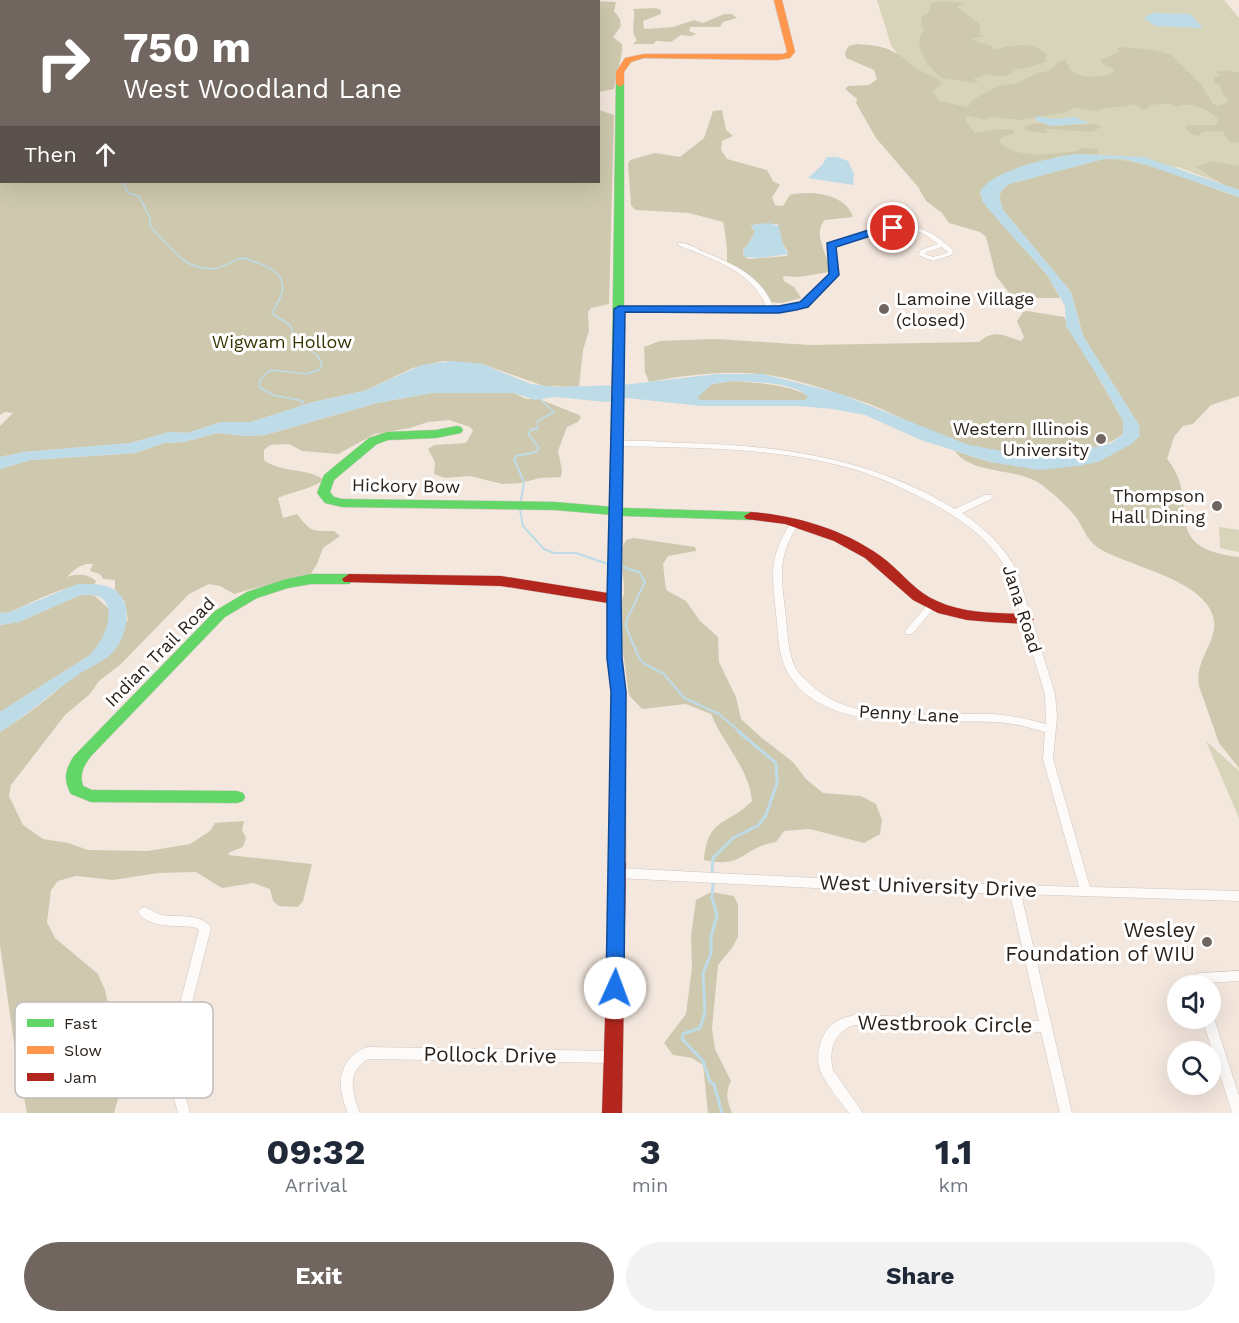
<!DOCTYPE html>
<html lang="en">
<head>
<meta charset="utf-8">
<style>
  body { margin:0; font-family:"Work Sans",sans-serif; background:#f2f2f3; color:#1f2937; height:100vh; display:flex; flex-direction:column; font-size:22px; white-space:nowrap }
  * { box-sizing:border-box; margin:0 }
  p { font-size:20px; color:#747a83 }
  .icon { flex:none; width:33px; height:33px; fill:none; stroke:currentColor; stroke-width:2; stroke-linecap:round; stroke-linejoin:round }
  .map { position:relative; height:1113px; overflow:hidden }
  .panel { display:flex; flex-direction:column; background:#fff; flex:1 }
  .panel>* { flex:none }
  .hud { position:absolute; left:0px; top:0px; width:600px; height:183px; box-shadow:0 6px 24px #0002; background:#71665f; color:#fff; overflow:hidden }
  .controls { position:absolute; left:1167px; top:975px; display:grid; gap:12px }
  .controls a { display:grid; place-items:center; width:54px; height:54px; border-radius:50%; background:#fff; box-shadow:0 6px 24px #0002; font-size:30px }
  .pin { position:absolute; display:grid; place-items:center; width:51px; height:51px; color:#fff; margin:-26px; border:3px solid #fff; border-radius:50%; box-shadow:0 2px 6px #0007 }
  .me { position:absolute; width:66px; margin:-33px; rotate:2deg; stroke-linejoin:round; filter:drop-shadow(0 0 4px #0008) }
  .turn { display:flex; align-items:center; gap:21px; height:126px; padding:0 24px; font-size:27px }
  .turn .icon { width:78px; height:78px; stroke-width:2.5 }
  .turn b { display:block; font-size:42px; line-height:51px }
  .then { display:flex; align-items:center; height:57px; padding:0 24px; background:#0003; gap:12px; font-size:22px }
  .eta { display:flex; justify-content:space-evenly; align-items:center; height:102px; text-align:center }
  .eta b { font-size:36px; font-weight:700; line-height:42px }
  .cta { display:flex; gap:12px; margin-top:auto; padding:12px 24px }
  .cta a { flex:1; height:69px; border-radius:36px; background:#71665f; color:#fff; font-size:24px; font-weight:700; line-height:69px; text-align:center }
  .cta a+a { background:#f2f2f3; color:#1f2937 }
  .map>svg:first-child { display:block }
  .green { fill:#d8d4ba }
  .forest { fill:#cec9ae; fill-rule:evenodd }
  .water { fill:#bedbe8; fill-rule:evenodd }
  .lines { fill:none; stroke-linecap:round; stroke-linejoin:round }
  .stream-far2 { stroke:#bedbe8; stroke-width:1.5 }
  .stream-far1 { stroke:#bedbe8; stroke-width:2 }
  .stream { stroke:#bedbe8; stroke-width:3 }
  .street-casing { stroke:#cfc5be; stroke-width:1 }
  .fast-casing { stroke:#cfc5be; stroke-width:1 }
  .slow-casing { stroke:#cfc5be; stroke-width:1 }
  .jam-casing { stroke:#cfc5be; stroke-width:1 }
  .street { fill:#fdfbfa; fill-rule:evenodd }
  .fast { fill:#63d668; fill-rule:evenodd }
  .slow { fill:#ff974d; fill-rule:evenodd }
  .jam { fill:#b3261e; fill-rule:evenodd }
  .route { fill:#1a73e8; stroke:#114b97; stroke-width:1.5 }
  .poi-dot { fill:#71665f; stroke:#fff; stroke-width:2 }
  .labels { text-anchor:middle; stroke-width:6; stroke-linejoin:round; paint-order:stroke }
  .poi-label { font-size:18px; fill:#2a211b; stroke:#fff; text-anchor:end }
  .park-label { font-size:18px; fill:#343500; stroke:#fff }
  .street-label { font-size:18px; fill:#2a211b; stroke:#fff }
  .near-street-label { font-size:21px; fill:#2a211b; stroke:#fff }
  .near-poi-label { font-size:21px; fill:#2a211b; stroke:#fff; text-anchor:end }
  .key { fill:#fff; stroke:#bfbcbb; stroke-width:1.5 }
  .key-label { font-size:16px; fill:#2a211b }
</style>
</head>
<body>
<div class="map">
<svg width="1239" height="1113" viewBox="0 0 1239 1113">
  <rect width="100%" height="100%" fill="#f4e7de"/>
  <g class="green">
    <polygon points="877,0 1224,0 1239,18 1239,190 1178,167 986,183 891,45"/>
    <polygon points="1219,527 1239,530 1239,552 1220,548"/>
    <polygon points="1206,741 1239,771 1239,818"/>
  </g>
  <g class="forest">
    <path d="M575,0L616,2L614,11L620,19L621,26L613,37L622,44C623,60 615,73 614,89L599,92L598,2Z"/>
    <path d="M946,1L964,3L957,7L981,25L979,34L984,37L972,38L975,41L992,46L993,50C1012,45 1033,40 1048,56L1044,58L1047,60C1038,66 1023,69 1012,69L1013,72C1004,80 994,75 984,74L982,77L973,78L978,81L975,83L942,78C928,67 911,46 924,30L921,24L922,17L929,12L930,3Z"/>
    <path d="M656,8L661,10V14L643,21L644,29L673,27L694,20L703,23L724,14H732L737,18L723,22L720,27H690L689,31L696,34L691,36L681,35L671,42L656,41L653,44H633L637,40C629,29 637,18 633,9Z"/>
    <polygon points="0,19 2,182 598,182 599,110 614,115 609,304 591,308 588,312 589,331 583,350 579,387 544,386 482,364 443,361 413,368 364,391 313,402 251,422 221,422 188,433 169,432 131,443 24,452 0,457 0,426 13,413 5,412 0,415"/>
    <path d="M857,44C887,46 892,49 915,67C923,73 933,75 941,82L940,85L933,91L939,101L968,107L971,101L990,90L1002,85L1015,84L1039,72H1045L1054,67L1058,61L1067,60L1066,64L1071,66L1068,67C1077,79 1101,79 1114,72L1113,68L1104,65L1101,60L1120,51L1116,48L1120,47L1154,50L1171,55L1202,85L1206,93L1204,94L1209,96L1213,104L1219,106L1229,101L1221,93L1223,92L1219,85L1214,83L1213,77L1220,76L1216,72L1229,70L1239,73V143L1230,142L1222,131L1202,132L1199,136L1191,134L1186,128L1188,125H1216L1218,119C1208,109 1191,101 1176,107C1168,101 1158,105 1149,105V108L1144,110L1134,104C1120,109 1110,105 1097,111L1074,108L1066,112L1020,120L992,117L985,120L970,116L965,117L966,122L975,133L998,129L1014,130V133L1002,137L999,142C1020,161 1053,153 1078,151L1080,148L1097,149L1099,154L1059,156L980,192L983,202L1048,276L1060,298H1028L1010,294L996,276L986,237L980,232L949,223L942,213L926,201L918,187L876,138L856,103L857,99L845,89L848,86L869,85L877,79L874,70L846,58L845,52L849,46Z"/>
    <path d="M722,110L726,130L733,136L722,141L721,150L727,159L767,170L773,181L780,185L772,197L775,205L783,206L790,195C811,190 846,194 853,217L825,220C811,235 830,255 829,272L799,277L783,276L784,281L794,287L801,298L782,303L769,302L764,292L726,264C729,259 725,229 723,222L689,213L635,210L631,205L628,164L630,160L655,153L680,157L704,138L713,111ZM757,224H778L782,242L788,252L787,256L748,259L744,256L743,249L747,246L755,232L751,226Z"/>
    <polygon points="1036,123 1055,126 1096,124 1101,127 1092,132 1050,129 1046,129 1047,133 1034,132 1024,129 1024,127"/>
    <path d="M1104,159C1151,160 1195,183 1239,197V396L1211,405L1193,424L1183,426L1174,437L1167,459C1204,504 1155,547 1239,557V768L1219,743L1199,686C1194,658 1220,641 1213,616C1202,578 1125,566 1097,547C1086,539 1083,527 1076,517C1066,505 1052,492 1039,483C1014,467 972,475 955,451L990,462L1078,466L1139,425L1083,336L1071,292L1003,210C999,197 997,193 1009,184Z"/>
    <polygon points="1213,161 1239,166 1239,190 1224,185 1196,167"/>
    <path d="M1027,311L1064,317L1123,421V434C1110,444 1098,447 1081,450C1039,459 992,455 951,440C924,430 899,416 872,405C845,395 817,386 789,379C744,368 695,373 649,382L645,372L644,347L660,341L715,339L811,345L979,342C994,328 1005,336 1021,341L1024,337L1017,321L1023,312Z"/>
    <path d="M733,381C759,383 785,384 808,395V397L805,400H701L696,398L712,384Z"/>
    <path d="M432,393H514L526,399H539L579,415L581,417L578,422L567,427L558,451L562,470L561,477L540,478L521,483L502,484L470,476L445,478L434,474L435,462L428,449L434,445L466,443L473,431L470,427L449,420L428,422L410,428L375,434L338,454L302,451L289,444L270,445L264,450V460C280,473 304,467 323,479C319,487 288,493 278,498L283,518L297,514C312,533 312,531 334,531L340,536L323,548L317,564L306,581L259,587L234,594L220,586L209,584L189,594L121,664L99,681L90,694L65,715L11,785L9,796L23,825L43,839L68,843L88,850L148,851L190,844L210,831L215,823L244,821L242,830L246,838L243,847L230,852L228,855L312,864L303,901L298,907L279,906L273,901L270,889L253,883L222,888L196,872L158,873L113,880L76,876L58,881L51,890L47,922L55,938L98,974L105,990L121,1062L126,1071L114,1113H27L15,1050L0,945V732C53,699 86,665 128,620L125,602L115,591V580L103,579L100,574L90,571L93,564C82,562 74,570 67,577C77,574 87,573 96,581L95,584C65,584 38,600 10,612L0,613V469L31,460L135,453L164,443L184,442L217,433L248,436L265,435L377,403Z"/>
    <path d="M634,538L695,547L696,551L668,556L663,564L666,590L686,601L700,621L718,637L719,662L736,697L741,719L762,738L793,762L806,779L823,793L861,796L876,804L882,820L880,834L864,843L810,829L784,831L776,842C741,848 744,869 704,860C708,817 727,826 752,801C749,768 723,744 711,714L686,704L642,709L629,695L621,638L619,607L624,594V584L620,552L626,540Z"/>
    <path d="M87,594L95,596L109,609C112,627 102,643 90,655L0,712V625L19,622L78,596Z"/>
    <path d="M711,892L734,896L738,905V937L732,948L718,965L712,1028L715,1049L731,1081C725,1093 727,1101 732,1113H708L703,1065L692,1058L673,1055L664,1043L686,1014L692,967L691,936L696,900Z"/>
  </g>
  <g class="water">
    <polygon points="1152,13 1190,14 1203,28 1155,26 1144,18"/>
    <polygon points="1035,116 1054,119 1075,117 1089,123 1052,126 1037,121"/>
    <path d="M1077,154L1144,157L1239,190V197L1147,165L1124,159H1104L1009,184C997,193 999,197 1003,210L1071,292L1083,336L1139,425L1140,436L1130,445L1098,462L1078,466L1039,470L990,462L921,440L865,415L832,409L799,406H701L627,398L606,402L555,397L535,400L514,393H432L377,403L265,435L248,436L217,433L184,442L164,443L135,453L31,460L0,469V457L24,452L131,443L169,432L188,433L221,422H251L313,402L364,391L422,365L453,361L482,364L531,384L555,387L622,385L717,374H763L838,393L969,445L1031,456L1062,454L1110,444L1123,434V421L1103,385L1066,326L1065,306L1048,276L990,211L983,202L980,192C990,170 1054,157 1077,154ZM733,381C753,382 795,382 808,397L805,400H701L697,398L712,384Z"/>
    <polygon points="827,157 837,157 848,161 854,174 853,185 808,178 822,165"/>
    <polygon points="769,223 779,226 782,242 788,254 760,258 745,257 743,249 747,246 755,232 751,225"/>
    <path d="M78,584C96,584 118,582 125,604C130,619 124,639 114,651C105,662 86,668 75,677C49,695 27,715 0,732V712L90,655C111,634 123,587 78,596L19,622L0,625V613L10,612Z"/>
  </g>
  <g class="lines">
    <g class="stream-far2">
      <polyline points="2,126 2,131"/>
      <path d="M123,182L128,193L139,196L150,218V226C169,245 186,274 218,268C227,266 234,259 244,258C260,264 287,270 282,292C280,300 275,307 272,314L289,324L299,342L317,355L322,363L320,369L307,374L271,370L260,379L259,387L273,395L303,401L301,407"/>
      <polyline points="537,430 538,421 554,412 539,398"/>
    </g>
    <g class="stream-far1">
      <polyline points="521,501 524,482 514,459 516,456 536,452 539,448 528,434 531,430 537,428"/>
      <polyline points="520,510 523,526 544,549 554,553 576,553 608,564"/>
      <polyline points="622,567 639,572 645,582 627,619 626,627 639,658 645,664 664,674 684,698 719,714 740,732"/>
    </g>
    <g class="stream">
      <polyline points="712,872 713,858 733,838 759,825 766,815 777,783 776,763 738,731"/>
      <polyline points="713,883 712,898 717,915 711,937 711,954 703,973 705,1012 700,1028 683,1034 682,1039 703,1061 710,1082 714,1084 722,1113"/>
    </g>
    <g class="street-casing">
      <g id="street">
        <path d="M899,225C923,226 937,235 954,251L951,255L933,261L918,255L921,250L938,244C933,240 928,236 922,233C897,221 859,238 834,246L838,275C822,296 805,308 779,311H619L615,309L619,307H766C754,271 709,258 678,245V243C687,242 696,248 704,252C732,263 763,277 773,307C798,307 815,294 830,275L827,247L830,244L873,230ZM942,247L947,251V253L933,257L925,254L926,252Z"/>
        <path d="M615,442C637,439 662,442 684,443C780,445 871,458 955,509L985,495H991L992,497L991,499L962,513C985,529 1004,546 1017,571L1055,694L1057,717L1053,759L1090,887L1239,891V901L1021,894L1072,1113H1060L1041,1032L854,1025C834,1032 828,1050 833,1070L863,1113H849C840,1101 829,1088 822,1075C814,1059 819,1035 833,1024C839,1019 847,1017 854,1015L1039,1021L1010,894L834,889L618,878L614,876L612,873L614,870L618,868L834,879L1010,885L1014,883L1018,885L1079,887L1043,759L1045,732C1028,727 1010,722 991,722C929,719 818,737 785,667C779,653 778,637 777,622C773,579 766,560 792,521L795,520L799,523C775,560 782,578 786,619C788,636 788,654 796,669C799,674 804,678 808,682C850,727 936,712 992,714C1011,715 1029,720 1046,724L1045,694L1007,571C991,539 961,519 930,502C908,491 886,480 863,472C784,447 700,448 618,446L614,444Z"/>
        <polygon points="932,602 935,603 937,605 935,607 912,634 906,634 904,632 906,630 929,603"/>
        <path d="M144,907C150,909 155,913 162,915C177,918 201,912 211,928L179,1054L180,1075L190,1113H178L168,1075L167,1054L199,930L194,927C176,925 149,929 138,912L140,909Z"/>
        <polygon points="1239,971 1239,981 1205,983 1204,986 1192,986 1196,974 1200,973"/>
        <polygon points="1210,1013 1214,1018 1239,1096 1239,1113 1232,1113 1202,1018 1210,1018"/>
        <path d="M367,1047L613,1051L617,1053L619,1057L617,1061L613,1063L368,1059C346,1072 352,1093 360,1113H348C336,1087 337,1059 367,1047Z"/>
      </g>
    </g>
    <g class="fast-casing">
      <g id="fast">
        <polygon points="620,81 624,84 624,363 618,366 612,363 616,84"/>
        <polygon points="457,426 461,427 463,430 461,433 436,438 388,440 377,444 334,480 330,492 334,497 342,499 555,502 625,508 751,512 758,516 751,520 625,516 555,510 342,507 325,503 317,493 324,475 369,438 387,432 436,430"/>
        <path d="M311,574H349L356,579L349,584H311L288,588L257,598L225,617L92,755C84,765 79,773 83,786L92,790L237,791L243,793L245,797L243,801L237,803L91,802L71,794C63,779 65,770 74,756L215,611L247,592L286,579Z"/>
      </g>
    </g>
    <g class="slow-casing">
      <g id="slow">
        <polygon points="774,0 782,0 795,52 790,58 777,60 644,58 631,62 624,72 624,84 620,87 616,84 616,72 625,58 644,54 784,54 787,52"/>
        <polygon points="618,360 624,363 621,658 626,692 626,864 624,869 618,871 612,869 610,864 612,692 607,658 612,363"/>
      </g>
    </g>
    <g class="jam-casing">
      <g id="jam">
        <path d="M751,512C799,516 849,531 887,561C904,575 917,593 937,601C965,614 997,613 1027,614L1034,619L1027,624L991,622L967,620L938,613L913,600L865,558L834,541L785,524L746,519L744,516Z"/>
        <polygon points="349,574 501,576 614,594 621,599 614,604 501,586 344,582 342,579"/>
        <polygon points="618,857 624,859 626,864 622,1113 602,1113 610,864 612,859"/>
      </g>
    </g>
    <use href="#street" class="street"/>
    <use href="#fast" class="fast"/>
    <use href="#slow" class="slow"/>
    <use href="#jam" class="jam"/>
  </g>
  <polygon class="route" points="893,225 898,228 896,231 880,233 836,247 839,275 808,307 796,310 779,313 625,312 621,598 622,658 626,692 624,988 621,994 615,996 608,994 606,988 611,692 607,658 607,598 614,309 619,306 779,306 800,302 829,274 827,243 875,228"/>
  <g class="poi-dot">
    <circle cx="884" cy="309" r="6"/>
    <circle cx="1101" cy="439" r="6"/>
    <circle cx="1217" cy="506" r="6"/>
    <circle cx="1207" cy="942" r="6"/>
  </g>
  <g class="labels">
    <g class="poi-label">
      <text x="896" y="305" text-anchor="start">Lamoine Village<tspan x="896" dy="21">(closed)</tspan></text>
      <text x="1089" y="435">Western Illinois<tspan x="1089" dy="21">University</tspan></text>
      <text x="1205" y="502">Thompson<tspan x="1205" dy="21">Hall Dining</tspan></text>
    </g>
    <g class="park-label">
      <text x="282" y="348">Wigwam Hollow</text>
    </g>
    <g class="street-label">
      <text transform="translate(406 486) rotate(1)" y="6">Hickory Bow</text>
      <text transform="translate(1022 609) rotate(72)" y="6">Jana Road</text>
      <text transform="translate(160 652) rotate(-45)" y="6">Indian Trail Road</text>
      <text transform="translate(909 714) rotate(3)" y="6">Penny Lane</text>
    </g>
    <g class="near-street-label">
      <text transform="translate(928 886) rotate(2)" y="7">West University Drive</text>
      <text transform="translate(945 1024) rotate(1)" y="7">Westbrook Circle</text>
      <text transform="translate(490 1055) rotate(1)" y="7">Pollock Drive</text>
    </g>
    <g class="near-poi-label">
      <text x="1195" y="937">Wesley<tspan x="1195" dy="24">Foundation of WIU</tspan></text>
    </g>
  </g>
  <rect x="15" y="1002" width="198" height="96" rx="9" class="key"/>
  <rect x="27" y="1019" width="27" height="8" fill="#63d668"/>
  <rect x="27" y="1046" width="27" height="8" fill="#ff974d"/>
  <rect x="27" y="1073" width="27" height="8" fill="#b3261e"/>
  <g class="key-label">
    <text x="64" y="1029">Fast</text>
    <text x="64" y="1056">Slow</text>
    <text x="64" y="1083">Jam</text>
  </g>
</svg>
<div class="controls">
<a><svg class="icon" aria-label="sound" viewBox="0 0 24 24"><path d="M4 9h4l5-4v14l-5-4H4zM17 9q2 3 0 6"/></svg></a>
<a><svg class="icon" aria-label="search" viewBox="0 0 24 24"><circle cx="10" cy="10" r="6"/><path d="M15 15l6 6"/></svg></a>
</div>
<div class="pin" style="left:893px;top:228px;background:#d93025"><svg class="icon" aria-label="arrive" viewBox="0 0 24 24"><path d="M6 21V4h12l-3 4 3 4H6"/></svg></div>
<svg class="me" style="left:615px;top:988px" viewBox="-20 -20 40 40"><circle r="19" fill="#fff"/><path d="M0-13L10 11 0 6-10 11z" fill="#1a73e8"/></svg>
<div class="hud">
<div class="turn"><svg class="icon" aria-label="right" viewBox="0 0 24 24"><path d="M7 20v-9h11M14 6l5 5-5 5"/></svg><div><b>750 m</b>West Woodland Lane</div></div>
<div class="then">Then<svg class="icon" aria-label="ahead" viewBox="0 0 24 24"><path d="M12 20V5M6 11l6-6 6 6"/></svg></div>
</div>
</div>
<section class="panel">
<div class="eta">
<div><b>09:32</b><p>Arrival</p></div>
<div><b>3</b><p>min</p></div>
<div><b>1.1</b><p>km</p></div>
</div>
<div class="cta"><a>Exit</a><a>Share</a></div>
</section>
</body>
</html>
